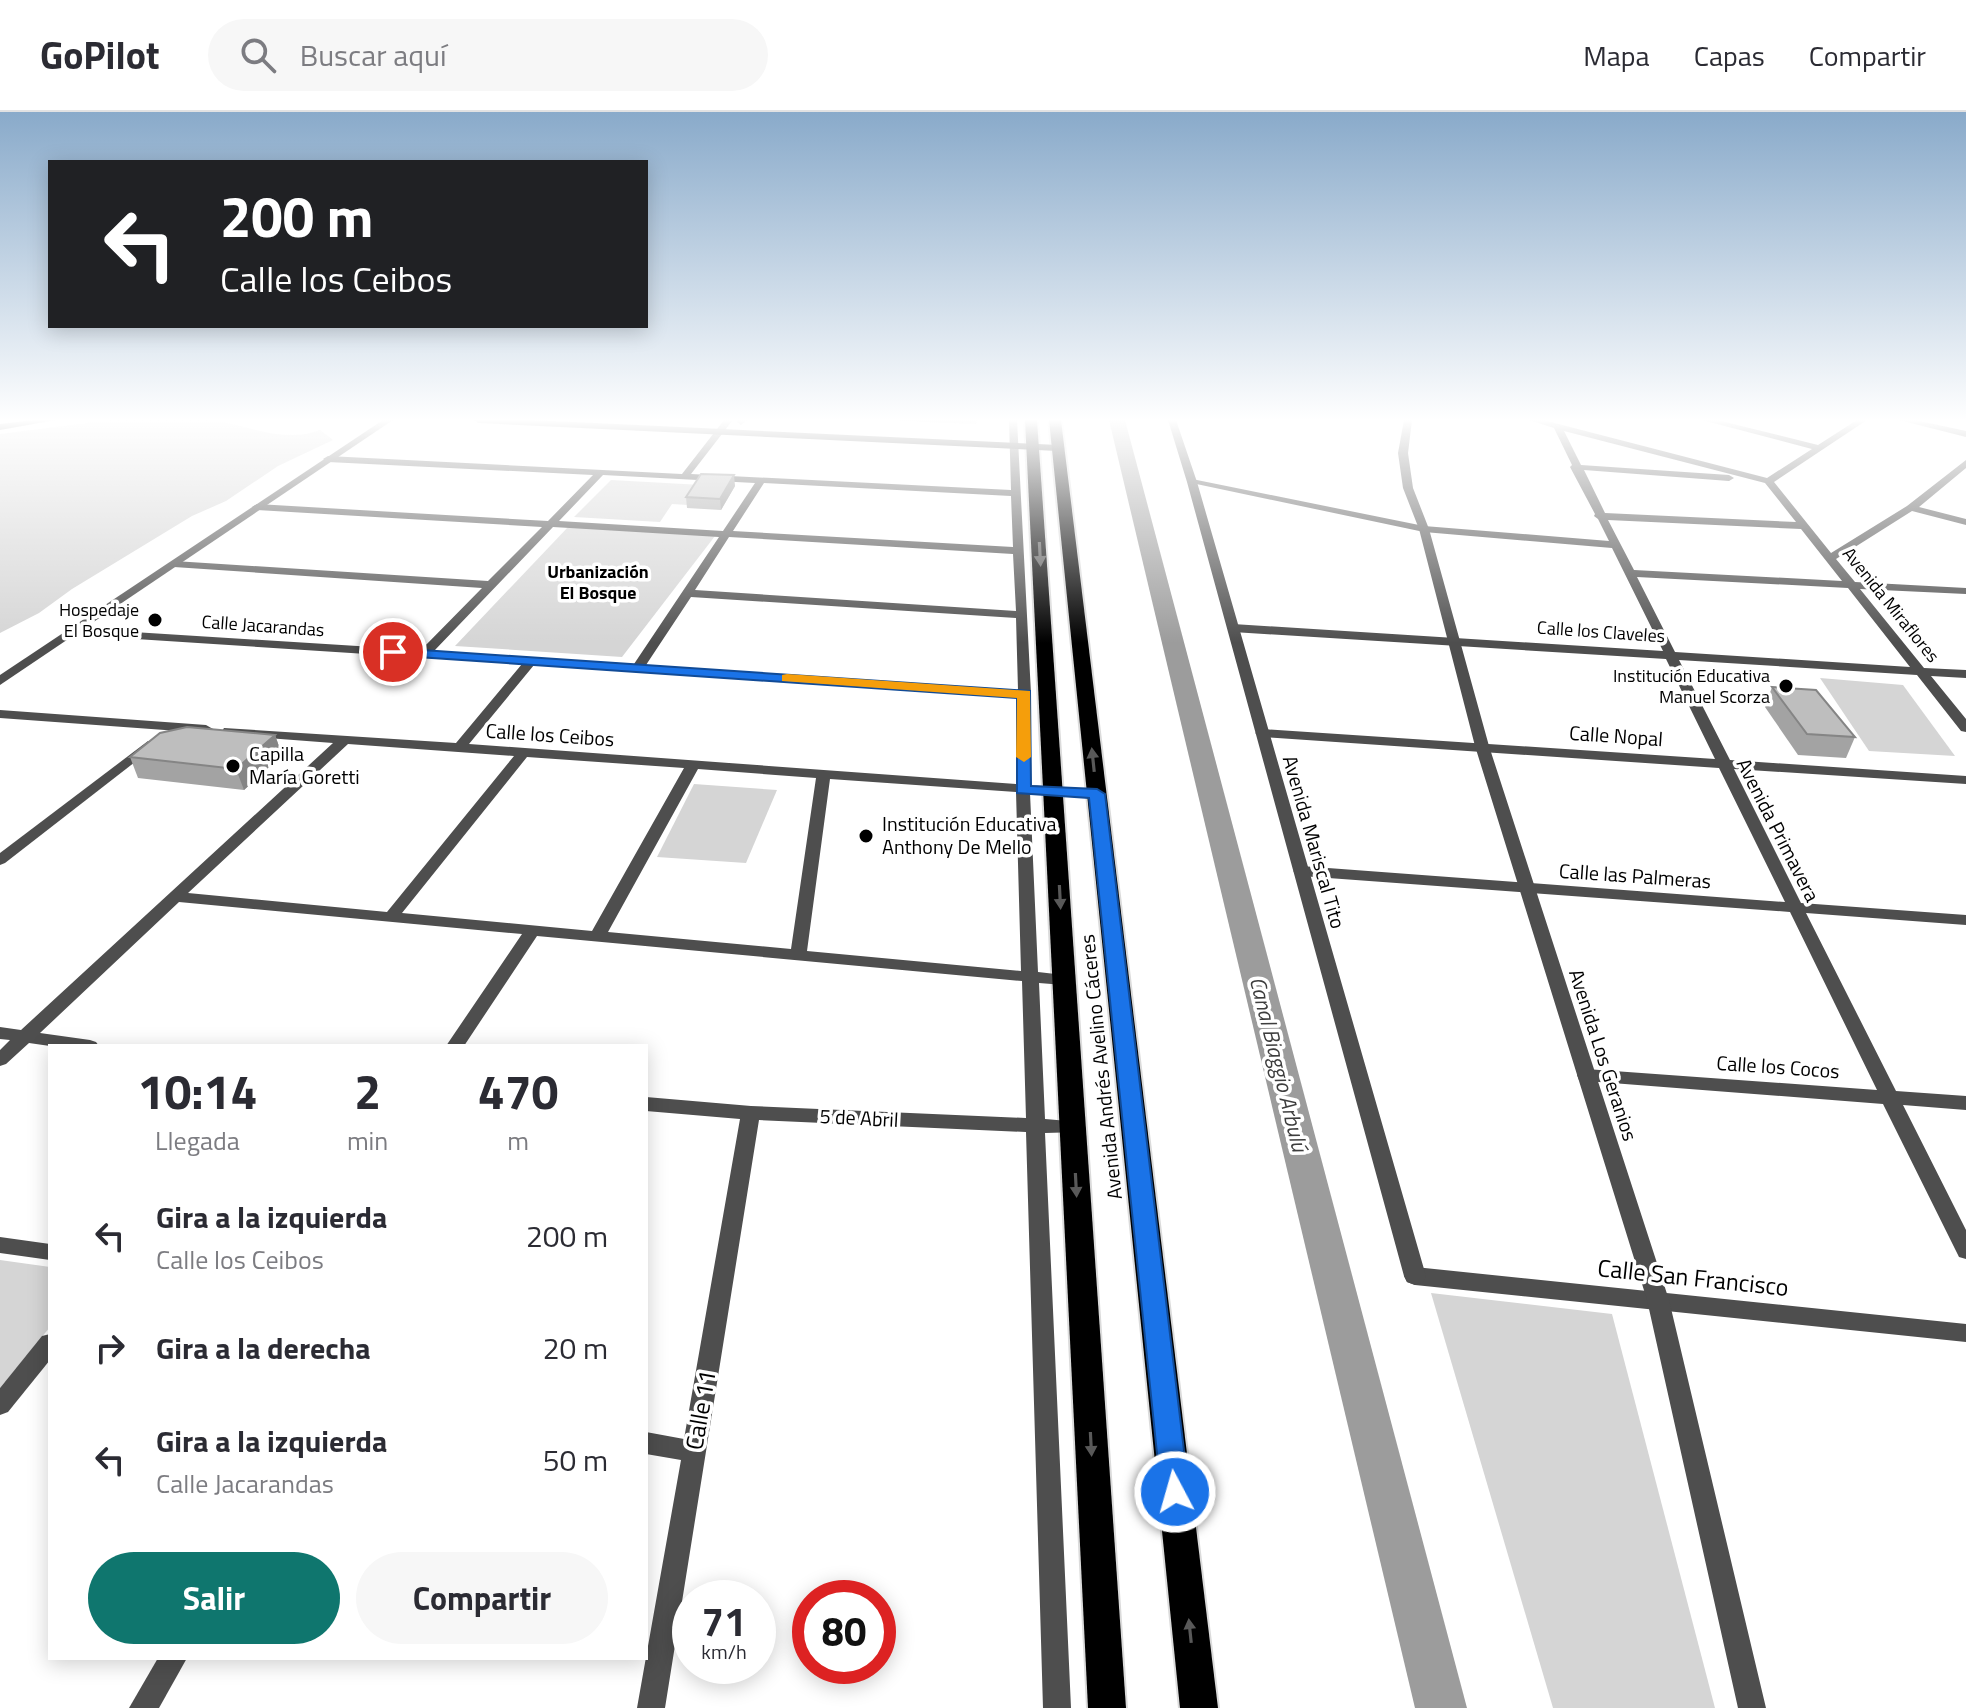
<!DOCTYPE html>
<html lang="es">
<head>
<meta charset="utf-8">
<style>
  body { margin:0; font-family:"Titillium Web",sans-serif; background:#f7f7f7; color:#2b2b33; height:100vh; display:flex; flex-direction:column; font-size:30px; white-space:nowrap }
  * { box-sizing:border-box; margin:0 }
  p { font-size:26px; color:#7c7c81 }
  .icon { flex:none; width:44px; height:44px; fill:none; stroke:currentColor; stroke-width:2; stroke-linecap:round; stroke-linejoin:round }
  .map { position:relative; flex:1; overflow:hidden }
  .panel { position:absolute; left:48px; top:932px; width:600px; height:616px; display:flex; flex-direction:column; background:#fff; border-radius:0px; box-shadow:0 4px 20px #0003 }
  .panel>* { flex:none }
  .top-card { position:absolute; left:48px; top:48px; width:600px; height:168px; border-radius:0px; box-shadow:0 4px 20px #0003; background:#202124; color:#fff; overflow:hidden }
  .speed { position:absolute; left:672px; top:1468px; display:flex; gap:16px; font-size:40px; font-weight:700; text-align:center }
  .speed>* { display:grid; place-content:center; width:104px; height:104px; border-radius:50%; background:#fff; box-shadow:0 4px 20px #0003; line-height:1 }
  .speed small { font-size:20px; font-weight:400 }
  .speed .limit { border:12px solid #d22; background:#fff; color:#111 }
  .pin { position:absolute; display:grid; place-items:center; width:68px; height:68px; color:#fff; margin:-34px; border:4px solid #fff; border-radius:50%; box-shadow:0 2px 8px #0007 }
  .me { position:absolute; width:88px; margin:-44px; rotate:354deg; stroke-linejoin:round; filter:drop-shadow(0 0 6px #0008) }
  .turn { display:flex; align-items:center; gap:28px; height:168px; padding:0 40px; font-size:36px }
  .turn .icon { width:104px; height:104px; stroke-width:2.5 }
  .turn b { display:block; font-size:56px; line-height:68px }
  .eta { display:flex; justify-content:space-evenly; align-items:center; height:136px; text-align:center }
  .eta b { font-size:48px; font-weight:700; line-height:56px }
  .cta { display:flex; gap:16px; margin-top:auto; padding:16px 40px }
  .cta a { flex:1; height:92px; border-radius:48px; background:#0f766e; color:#fff; font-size:32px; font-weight:700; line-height:92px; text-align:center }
  .cta a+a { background:#f7f7f7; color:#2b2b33 }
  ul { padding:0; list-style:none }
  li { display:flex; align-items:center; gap:24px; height:112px; padding:0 40px }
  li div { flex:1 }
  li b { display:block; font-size:30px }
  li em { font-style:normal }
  header { display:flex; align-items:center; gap:48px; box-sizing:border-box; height:112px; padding:0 40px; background:#fff; border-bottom:2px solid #e1e1e2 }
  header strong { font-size:38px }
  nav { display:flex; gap:44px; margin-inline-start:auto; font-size:28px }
  .search { width:560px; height:72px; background:#f7f7f7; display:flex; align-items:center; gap:20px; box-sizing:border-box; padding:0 28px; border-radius:44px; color:#7c7c81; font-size:30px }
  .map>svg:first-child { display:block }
  .green { fill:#d5d5d5 }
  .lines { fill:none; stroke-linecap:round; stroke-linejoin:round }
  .canal { fill:#9c9c9c; fill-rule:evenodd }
  .trunk-casing { stroke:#dbdbdb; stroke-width:4 }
  .service { fill:#4e4e4e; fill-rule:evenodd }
  .minor { fill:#4e4e4e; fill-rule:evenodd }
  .tertiary { fill:#4e4e4e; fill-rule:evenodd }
  .secondary { fill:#1b1b1b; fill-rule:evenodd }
  .trunk { fill:#000; fill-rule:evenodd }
  .wall { fill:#a3a3a3 }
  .shaded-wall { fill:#858585 }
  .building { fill:#bebebe; stroke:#858585; stroke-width:2 }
  .oneway { fill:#595959 }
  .route { fill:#1a73e8; stroke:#114b97; stroke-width:2 }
  .slow { fill:#f59e0b }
  .poi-dot { fill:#000; stroke:#fff; stroke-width:3 }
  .labels { text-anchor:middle; stroke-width:7; stroke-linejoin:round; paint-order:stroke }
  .far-neighbourhood-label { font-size:18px; font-weight:bold; fill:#000; stroke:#fff }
  .far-street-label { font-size:18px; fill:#000; stroke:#fff }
  .far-poi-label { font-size:18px; fill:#000; stroke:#fff; text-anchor:end }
  .street-label { font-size:20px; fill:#000; stroke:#fff }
  .poi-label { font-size:20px; fill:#000; stroke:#fff; text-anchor:start }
  .water-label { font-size:22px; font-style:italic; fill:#3d3d3d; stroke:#fff }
  .near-street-label { font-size:24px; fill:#000; stroke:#fff }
</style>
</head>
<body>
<header>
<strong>GoPilot</strong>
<div class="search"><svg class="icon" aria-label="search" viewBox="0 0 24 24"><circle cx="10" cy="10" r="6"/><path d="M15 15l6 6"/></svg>Buscar aquí</div>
<nav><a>Mapa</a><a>Capas</a><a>Compartir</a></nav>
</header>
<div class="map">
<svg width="1966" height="1596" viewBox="0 0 1966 1596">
  <rect width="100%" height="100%" fill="#fff"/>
  <g class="green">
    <path d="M111,308C142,308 174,306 205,308C244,310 281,333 320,318L333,328L278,354L226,389L192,404L72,477L39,501L0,521V322Z"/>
    <polygon points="611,368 702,373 688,393 672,392 660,410 574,405"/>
    <polygon points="569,414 715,424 622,545 455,534"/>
    <polygon points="1820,566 1903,573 1955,644 1869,639"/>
    <polygon points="694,672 777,678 746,751 657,745"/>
    <polygon points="0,1148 50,1155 50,1215 0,1276"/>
    <polygon points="1431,1181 1612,1202 1715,1596 1553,1596"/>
  </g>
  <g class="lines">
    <polygon class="canal" points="1109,308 1125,308 1467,1596 1415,1596"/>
    <g class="trunk-casing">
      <g id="trunk">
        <polygon points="1025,308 1037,308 1126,1596 1088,1596"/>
        <polygon points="1049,308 1061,308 1218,1596 1180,1596"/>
      </g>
    </g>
    <polygon class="service" points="738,308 747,308 741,313 737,310"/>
    <g class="minor">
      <path d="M724,308L732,309L691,362L1011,378L1009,308H1017L1031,582L1030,673L1097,678L1104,682L1097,686L1030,681L1038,860L1064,863L1073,868L1064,873L1039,871L1045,1007L1080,1010L1083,1015L1080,1020L1045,1021L1071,1596H1043L1026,1020L759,1008L665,1596H637L681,1348L646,1342V1320L684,1327L740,1007L646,999V985L751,994L1026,1006L1022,869L537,824L464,934H446L522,822L179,790L40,921L90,928L96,930L99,934H50L29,931L6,952L0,954V938L10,928L0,927V915L21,918L333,631L229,623L222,619L224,616L456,631L522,552L74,523L68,519L70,516L421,538L482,476L174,455L169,452L174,449L488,469L542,415L257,398L252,395L257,392L548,409L593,363L328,350L323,347L328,344L682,362ZM603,363L755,371L723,419L559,409ZM764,371L1011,384L1013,435L733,419ZM553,415L719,425L634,552L434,539ZM729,425L1013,442L1016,499L695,478ZM691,485L1016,506L1018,578L646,553ZM534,553L1018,585L1016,672L469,632ZM348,632L514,644L387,800L188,781ZM527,645L684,656L592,819L402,801ZM698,657L816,666L791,837L608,820ZM830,667L1016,680L1021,859L807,839Z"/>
      <path d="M1529,308H1543L1767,366L1812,337L1702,308H1717L1818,333L1857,308H1867L1774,370L1831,441L1907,394L1966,348V356L1919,395L1966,407V413L1912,399L1836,447L1855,470L1966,476V482L1860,477L1924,556L1966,558V566L1931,564L1966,607V620L1961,619L1917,563L1679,548L1730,648L1966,664V672L1734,657L1801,791L1966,803V813L1806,801L1896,979L1966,984V998L1903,993L1966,1118V1147L1959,1145L1883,992L1586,969L1579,968L1577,963L1579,958L1586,957L1877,978L1790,800L1301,764L1293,759L1301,754L1785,790L1719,656L1262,625L1255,621L1262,617L1715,647L1666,547L1233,520L1227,516L1233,512L1663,539L1612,436L1424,420L1187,370L1192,367L1424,414L1609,429L1598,407L1594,404L1595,402L1570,355L1572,353L1554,316ZM1564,319L1765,371L1796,410L1605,401L1584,358L1729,369L1734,366L1729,363L1581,353ZM1608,408L1801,417L1842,469L1634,458ZM1637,465L1848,476L1910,555L1675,540Z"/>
      <polygon points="0,598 206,613 213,617 206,621 0,606"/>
      <polygon points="148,629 153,630 153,636 5,751 0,753 0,741"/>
      <polygon points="0,1125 50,1132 50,1148 0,1141"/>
      <polygon points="1415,1155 1966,1212 1966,1230 1415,1173 1407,1170 1404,1164 1407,1158"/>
      <polygon points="50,1222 50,1248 8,1300 0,1303 0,1276 42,1224"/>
      <polygon points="158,1546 187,1546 159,1596 129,1596"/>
    </g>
    <g class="tertiary">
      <polygon points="383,308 393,308 0,573 0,563"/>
      <polygon points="1168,308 1176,308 1197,370 1426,1164 1423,1170 1415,1173 1407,1170 1404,1164 1187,370"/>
      <polygon points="1404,308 1412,308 1408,341 1413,376 1429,417 1489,634 1669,1188 1766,1596 1738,1596 1647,1188 1475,634 1419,417 1403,376 1398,341"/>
      <polygon points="1899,308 1915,308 1966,319 1966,325"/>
    </g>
    <g class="secondary">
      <polygon points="32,308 56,308 0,318 0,312"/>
      <polygon points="474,308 533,308 1058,333 1063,336 1058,339 478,311"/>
    </g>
    <use href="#trunk" class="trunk"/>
  </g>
  <g class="wall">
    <polygon points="900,308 977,308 976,312 900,309"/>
    <polygon points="735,374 721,398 687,396 686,385"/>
    <polygon points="1772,575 1855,625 1846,646 1798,643 1765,595"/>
    <polygon points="275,623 282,643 244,678 138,666 130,645"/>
  </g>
  <g class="shaded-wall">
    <polygon points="734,363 735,374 721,398 720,387"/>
    <polygon points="275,623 282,643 244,678 236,657"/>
  </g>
  <g class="building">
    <polygon points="701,362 734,363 720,387 686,385"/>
    <polygon points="1772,575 1816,578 1855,625 1807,622"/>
    <polygon points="187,615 275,623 236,657 130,645 160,621"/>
  </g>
  <defs><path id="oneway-solid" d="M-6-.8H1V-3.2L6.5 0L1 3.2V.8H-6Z" transform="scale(2)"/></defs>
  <g class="oneway">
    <use href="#oneway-solid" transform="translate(1040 442) rotate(87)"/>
    <use href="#oneway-solid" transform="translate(1093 648) rotate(-96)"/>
    <use href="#oneway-solid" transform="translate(1060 785) rotate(87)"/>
    <use href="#oneway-solid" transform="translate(1076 1073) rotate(87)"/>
    <use href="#oneway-solid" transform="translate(1091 1332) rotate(87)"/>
    <use href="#oneway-solid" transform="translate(1190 1519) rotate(-96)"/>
  </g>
  <linearGradient id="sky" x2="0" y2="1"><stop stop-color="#89aaca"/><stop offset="0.58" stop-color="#fff"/><stop offset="1" stop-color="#fff" stop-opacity="0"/></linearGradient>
  <rect width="1966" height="531" fill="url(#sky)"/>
  <polygon class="route" points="393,536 1030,579 1031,674 1097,677 1105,682 1189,1380 1184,1389 1175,1393 1165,1389 1161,1380 1089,686 1017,681 1017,586 388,543 388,537"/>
  <polygon class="slow" points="787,562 1030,579 1031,645 1024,650 1016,645 1017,586 782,569 782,563"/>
  <g class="poi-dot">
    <circle cx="155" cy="508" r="8"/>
    <circle cx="1786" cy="574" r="8"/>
    <circle cx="233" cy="654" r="8"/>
    <circle cx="866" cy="724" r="8"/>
  </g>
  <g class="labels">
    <g class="far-neighbourhood-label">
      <text x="598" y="466">Urbanización<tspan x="598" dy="21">El Bosque</tspan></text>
    </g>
    <g class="far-street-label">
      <text transform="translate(1891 493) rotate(51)" y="6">Avenida Miraflores</text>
      <text transform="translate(263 514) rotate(4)" y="6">Calle Jacarandas</text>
      <text transform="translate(1601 520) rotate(4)" y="6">Calle los Claveles</text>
    </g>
    <g class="far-poi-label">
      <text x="139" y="504">Hospedaje<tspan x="139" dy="21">El Bosque</tspan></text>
      <text x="1770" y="570">Institución Educativa<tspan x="1770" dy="21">Manuel Scorza</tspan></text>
    </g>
    <g class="street-label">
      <text transform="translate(550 623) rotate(4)" y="7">Calle los Ceibos</text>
      <text transform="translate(1616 624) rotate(4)" y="7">Calle Nopal</text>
      <text transform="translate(1778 718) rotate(63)" y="7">Avenida Primavera</text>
      <text transform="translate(1314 730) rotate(74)" y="7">Avenida Mariscal Tito</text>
      <text transform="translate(1635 764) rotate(4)" y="7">Calle las Palmeras</text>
      <text transform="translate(1603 943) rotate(72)" y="7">Avenida Los Geranios</text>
      <text transform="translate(1101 955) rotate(-96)" y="7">Avenida Andrés Avelino Cáceres</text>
      <text transform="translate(1778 955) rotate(4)" y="7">Calle los Cocos</text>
      <text transform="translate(859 1006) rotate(3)" y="7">5 de Abril</text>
    </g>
    <g class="poi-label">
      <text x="249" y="649">Capilla<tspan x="249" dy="23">María Goretti</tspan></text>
      <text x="882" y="719">Institución Educativa<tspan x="882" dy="23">Anthony De Mello</tspan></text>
    </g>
    <g class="water-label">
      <text transform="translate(1279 952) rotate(76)" y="8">Canal Biaggio Arbulú</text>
    </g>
    <g class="near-street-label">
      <text transform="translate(1693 1166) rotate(6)" y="8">Calle San Francisco</text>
      <text transform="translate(701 1298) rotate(-80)" y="8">Calle 11</text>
    </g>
  </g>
</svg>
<div class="speed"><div>71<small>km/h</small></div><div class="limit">80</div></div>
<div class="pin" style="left:393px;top:540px;background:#d93025"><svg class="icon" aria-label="arrive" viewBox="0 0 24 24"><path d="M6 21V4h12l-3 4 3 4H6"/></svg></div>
<svg class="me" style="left:1175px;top:1380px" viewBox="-20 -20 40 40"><circle r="17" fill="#1a73e8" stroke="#fff" stroke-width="3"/><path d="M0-11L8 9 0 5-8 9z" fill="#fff"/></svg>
<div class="top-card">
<div class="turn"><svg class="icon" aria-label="left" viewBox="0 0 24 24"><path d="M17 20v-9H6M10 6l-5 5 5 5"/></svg><div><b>200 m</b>Calle los Ceibos</div></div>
</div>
<section class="panel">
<div class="eta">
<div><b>10:14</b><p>Llegada</p></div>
<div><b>2</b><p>min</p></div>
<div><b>470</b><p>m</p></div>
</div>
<ul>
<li><svg class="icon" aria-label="left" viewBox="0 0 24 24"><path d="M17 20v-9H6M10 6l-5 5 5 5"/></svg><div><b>Gira a la izquierda</b><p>Calle los Ceibos</p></div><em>200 m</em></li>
<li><svg class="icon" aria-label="right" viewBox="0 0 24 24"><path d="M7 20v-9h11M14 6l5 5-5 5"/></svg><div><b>Gira a la derecha</b></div><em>20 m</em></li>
<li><svg class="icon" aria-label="left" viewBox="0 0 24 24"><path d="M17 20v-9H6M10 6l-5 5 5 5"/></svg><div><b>Gira a la izquierda</b><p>Calle Jacarandas</p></div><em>50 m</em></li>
</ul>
<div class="cta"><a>Salir</a><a>Compartir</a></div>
</section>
</div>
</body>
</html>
